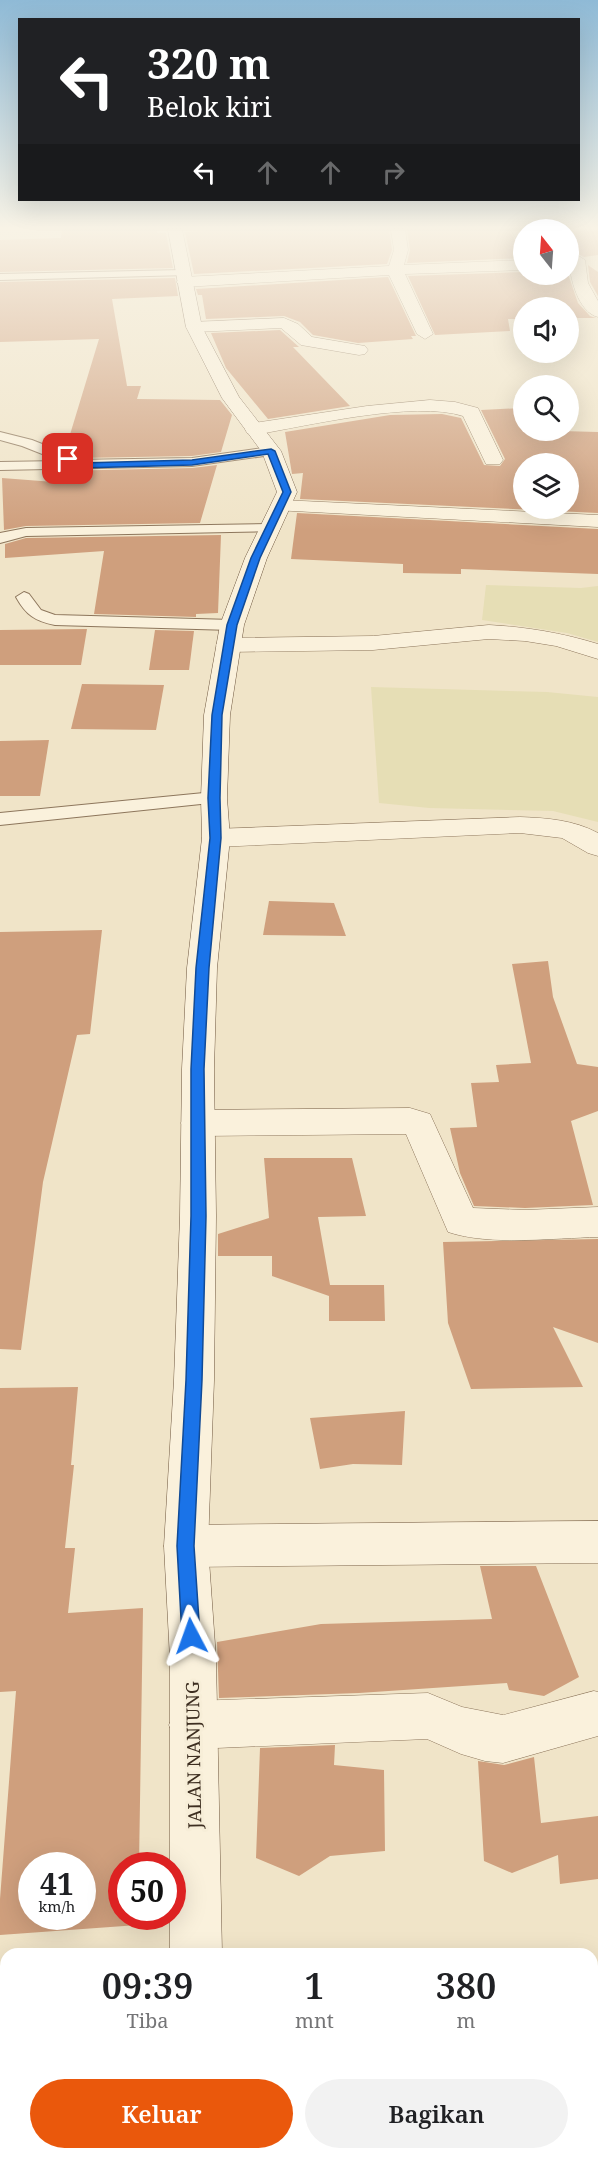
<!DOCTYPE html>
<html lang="id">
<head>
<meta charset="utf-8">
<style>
  body { margin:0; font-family:"Noto Serif",serif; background:#f2f2f2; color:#202124; height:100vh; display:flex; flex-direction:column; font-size:22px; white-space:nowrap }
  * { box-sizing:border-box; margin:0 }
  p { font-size:20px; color:#757577 }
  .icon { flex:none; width:33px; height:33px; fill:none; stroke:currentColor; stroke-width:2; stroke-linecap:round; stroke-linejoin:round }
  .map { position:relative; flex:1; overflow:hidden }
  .details { position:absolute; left:0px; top:1948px; width:598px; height:212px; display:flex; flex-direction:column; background:#fff; border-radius:18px 18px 0 0; box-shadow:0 6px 24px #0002 }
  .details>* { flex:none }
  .top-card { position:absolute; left:18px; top:18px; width:562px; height:183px; border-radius:0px; box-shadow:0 6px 24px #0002; background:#202124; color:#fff; overflow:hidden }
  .needle { width:39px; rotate:343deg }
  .controls { position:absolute; left:513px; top:219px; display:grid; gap:12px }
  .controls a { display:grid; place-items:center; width:66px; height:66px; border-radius:50%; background:#fff; box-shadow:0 6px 24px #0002; font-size:30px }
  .speed { position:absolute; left:18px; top:1852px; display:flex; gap:12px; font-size:30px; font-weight:700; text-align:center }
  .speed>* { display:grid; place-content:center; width:78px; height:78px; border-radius:50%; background:#fff; box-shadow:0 6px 24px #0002; line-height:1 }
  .speed small { font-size:15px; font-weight:400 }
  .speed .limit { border:9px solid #d22; background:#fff; color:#111 }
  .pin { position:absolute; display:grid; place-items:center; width:51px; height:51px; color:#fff; margin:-26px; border-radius:12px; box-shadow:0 3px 9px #0006 }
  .me { position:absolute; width:66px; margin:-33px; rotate:356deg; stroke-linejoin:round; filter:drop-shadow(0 0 4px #0008) }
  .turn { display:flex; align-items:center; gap:21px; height:126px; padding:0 30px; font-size:27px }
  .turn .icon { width:78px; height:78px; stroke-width:2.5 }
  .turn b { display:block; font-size:42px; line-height:51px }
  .lanes { display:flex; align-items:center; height:57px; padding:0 30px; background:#0003; justify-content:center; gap:30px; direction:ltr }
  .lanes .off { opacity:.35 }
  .eta { display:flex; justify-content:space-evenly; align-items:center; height:102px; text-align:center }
  .eta b { font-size:36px; font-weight:600; line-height:42px }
  .cta { display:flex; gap:12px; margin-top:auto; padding:12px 30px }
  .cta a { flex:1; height:69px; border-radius:36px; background:#ea580c; color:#fff; font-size:24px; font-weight:600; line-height:69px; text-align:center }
  .cta a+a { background:#f2f2f2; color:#202124 }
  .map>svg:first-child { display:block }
  .farmland { fill:#e6deb5 }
  .building { fill:#cf9f7d; fill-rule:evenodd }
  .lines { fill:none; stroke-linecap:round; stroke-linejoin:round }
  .lane-casing { stroke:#8d765c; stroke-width:2 }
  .street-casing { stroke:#8d765c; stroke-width:1 }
  .secondary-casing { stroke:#6f573f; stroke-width:1 }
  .lane { fill:#faf1dc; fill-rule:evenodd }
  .street { fill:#faf1dc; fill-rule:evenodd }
  .secondary { fill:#faf1dc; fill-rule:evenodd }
  .route { fill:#1a73e8; stroke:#114b97; stroke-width:1.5 }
  .labels { text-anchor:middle; stroke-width:6; stroke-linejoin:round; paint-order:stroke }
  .street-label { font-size:18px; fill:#3d2e20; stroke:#f7eed8 }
</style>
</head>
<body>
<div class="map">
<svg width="598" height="2159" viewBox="0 0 598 2159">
  <rect width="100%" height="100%" fill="#f0e4c8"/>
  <g class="farmland">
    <polygon points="486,585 581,588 598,586 598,642 567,633 482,620"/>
    <polygon points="371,687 547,692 598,697 598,822 553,811 429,808 379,803"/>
  </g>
  <g class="building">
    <polygon points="62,229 157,229 157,233 166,233 173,268 0,272 0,240 61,238"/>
    <polygon points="243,229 389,229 392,250 387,264 194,274 185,232"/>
    <polygon points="407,229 508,229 517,243 524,245 524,258 407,263 410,250"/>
    <polygon points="526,229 598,229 598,255 584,257 576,253 568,258 568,230"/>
    <polygon points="588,265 598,272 598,296 590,282"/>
    <polygon points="524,272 524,274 568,274 578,303 590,316 596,318 568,318 568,308 524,308 524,319 508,319 510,331 435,335 408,276"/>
    <polygon points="388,277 416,336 411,336 413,339 358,343 313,335 300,322 284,316 206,319 202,295 198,295 196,289"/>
    <polygon points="175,278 178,296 112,299 127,386 141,386 137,399 220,400 232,415 221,452 192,456 78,458 65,451 99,339 0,342 0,282"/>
    <polygon points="280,330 299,347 293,347 350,406 268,419 226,368 211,333"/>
    <path d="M521,408L524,412V430L598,432V513L300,499L303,473L292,474L285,432L390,415L442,414L461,418L484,465L500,466L505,459L481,410ZM524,464H568V508H524Z"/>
    <polygon points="217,465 200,523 26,526 4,530 2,478 54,482 58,471 192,468"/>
    <polygon points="297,513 598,529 598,574 461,569 461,574 403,573 403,564 291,559"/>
    <polygon points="221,535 218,613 196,614 196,617 94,614 104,551 5,558 5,544 26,538"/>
    <polygon points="87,629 81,665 0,665 0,630"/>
    <polygon points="155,630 194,631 189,670 149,670"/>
    <polygon points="82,684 164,685 156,730 71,729"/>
    <polygon points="49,740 40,796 0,796 0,741"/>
    <polygon points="269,901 334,903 346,936 263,935"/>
    <polygon points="102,930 90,1034 77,1035 43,1182 21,1350 0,1349 0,932"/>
    <polygon points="548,961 553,997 577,1064 598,1067 598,1111 571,1121 593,1205 525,1208 474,1206 460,1173 450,1128 477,1127 471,1083 499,1082 496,1065 531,1063 512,964"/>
    <polygon points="264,1158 352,1158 366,1216 318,1217 330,1285 384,1285 385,1321 329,1321 329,1296 272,1276 272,1256 218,1256 218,1234 269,1218"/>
    <polygon points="598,1239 598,1343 553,1327 583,1387 471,1389 448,1323 443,1242"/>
    <path d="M78,1387L71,1465H74L65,1548H75L68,1613L143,1608L139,1866H122V1917H138V1925L0,1935V1899L16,1691L0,1692V1388ZM32,1866H82V1917H32Z"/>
    <polygon points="405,1411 402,1465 353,1464 320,1469 310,1418"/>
    <polygon points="480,1566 536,1566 579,1677 544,1696 509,1690 507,1683 359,1693 219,1698 217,1642 321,1624 492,1619"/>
    <polygon points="335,1745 334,1765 384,1770 385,1851 330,1856 299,1876 256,1858 260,1748"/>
    <polygon points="534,1757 541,1823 598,1816 598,1879 560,1884 558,1855 512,1873 484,1861 478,1761 504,1765"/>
  </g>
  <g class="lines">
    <g class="lane-casing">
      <g id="lane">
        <polygon points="183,270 188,273 187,275 0,280 0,274"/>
        <polygon points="0,432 32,440 75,457 76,460 192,458 271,447 278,451 271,455 192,466 0,470 0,462 60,461 22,446 0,440"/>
        <polygon points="270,524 275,525 277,528 275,531 26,536 0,543 0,533 26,528"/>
        <path d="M24,592L29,594L41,610L55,615L232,620L240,625L232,630L55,625C35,621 26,615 16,597Z"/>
        <polygon points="214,792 220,794 223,798 220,802 0,825 0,813"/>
        <polygon points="6,2121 6,2154 18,2154 0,2159 0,2122"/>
      </g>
    </g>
    <g class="street-casing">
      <g id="street">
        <polygon points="391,229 405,229 408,250 404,265 524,260 524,270 405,274 433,334 425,339 417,334 389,275 184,287 176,282 184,277 389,266 394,250"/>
        <polygon points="510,229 524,229 524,243 519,242"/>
        <path d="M577,255L585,260L588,283L598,301V317C578,312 570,278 569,260Z"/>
        <polygon points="284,318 298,324 312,337 359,345 365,346 368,350 365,354 359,355 301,345 281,328 194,332 186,327 194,322"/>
        <path d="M430,400L455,402L478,408L503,460L500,464H486L463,416C415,400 306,426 254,435L247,433L245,429L247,425L254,423L367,406Z"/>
        <polygon points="281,500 598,515 598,527 274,510 271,506 274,502"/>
        <path d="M489,625C527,627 562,633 598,644V659L556,646L525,641L489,639L373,650L228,652L220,650L216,645L220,640L228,638L373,636Z"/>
        <path d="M520,817C547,818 574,820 598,833V856L588,853L562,838L520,833L216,847L206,844L202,838L206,832L216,829Z"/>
        <path d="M410,1108L430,1114L473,1208L525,1210L598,1207V1237C554,1238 489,1246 448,1232L406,1134L198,1136L186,1132L181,1123L186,1114L198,1110Z"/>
        <polygon points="598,1521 598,1563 186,1567 171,1561 164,1546 171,1531 186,1525"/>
        <polygon points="594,1691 598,1692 598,1736 503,1763 485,1761 461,1754 427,1739 193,1749 176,1742 169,1725 176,1708 193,1701 428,1693 462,1707 503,1715"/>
      </g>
    </g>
    <g class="secondary-casing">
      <g id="secondary">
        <polygon points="168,229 182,229 202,327 239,397 281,451 297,492 267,558 244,625 230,715 227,798 230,838 217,968 214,1069 216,1216 214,1380 208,1546 216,1659 222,1954 170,1954 170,1917 172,1917 172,1866 170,1866 170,1659 164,1546 174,1380 180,1216 182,1069 187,968 202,838 201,798 204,715 220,625 245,558 277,492 262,452 222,398 186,327"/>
        <rect x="171" y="2154" width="56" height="5"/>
      </g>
    </g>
    <use href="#lane" class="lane"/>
    <use href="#street" class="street"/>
    <use href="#secondary" class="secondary"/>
  </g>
  <linearGradient id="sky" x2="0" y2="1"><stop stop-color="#8fbad6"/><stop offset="0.43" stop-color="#f8f3e6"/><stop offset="1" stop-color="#f8f3e6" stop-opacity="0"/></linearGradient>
  <rect width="598" height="531" fill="url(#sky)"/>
  <polygon class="route" points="271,449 275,451 291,492 260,558 237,625 222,715 220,798 221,838 209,968 204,1069 206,1216 202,1380 194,1546 200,1636 198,1643 191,1646 185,1643 182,1636 177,1546 186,1380 191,1216 191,1069 196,968 210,838 208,798 212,715 227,625 251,558 283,492 268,454 192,465 80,468 64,459 68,457 81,463 192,460"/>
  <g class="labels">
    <g class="street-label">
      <text transform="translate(194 1755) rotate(-91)" y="6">JALAN NANJUNG</text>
    </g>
  </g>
</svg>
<div class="controls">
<a><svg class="needle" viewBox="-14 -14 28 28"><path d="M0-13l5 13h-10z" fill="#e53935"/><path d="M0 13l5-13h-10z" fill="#757577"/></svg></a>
<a><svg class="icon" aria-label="sound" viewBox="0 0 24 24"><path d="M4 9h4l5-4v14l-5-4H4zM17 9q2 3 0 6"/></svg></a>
<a><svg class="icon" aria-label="search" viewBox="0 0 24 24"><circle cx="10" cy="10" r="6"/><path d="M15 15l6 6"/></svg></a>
<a><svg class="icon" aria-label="layers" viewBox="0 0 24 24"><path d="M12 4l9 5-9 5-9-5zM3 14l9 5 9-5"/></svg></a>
</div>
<div class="speed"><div>41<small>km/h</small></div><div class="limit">50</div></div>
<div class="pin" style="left:68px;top:459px;background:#d93025"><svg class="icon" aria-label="arrive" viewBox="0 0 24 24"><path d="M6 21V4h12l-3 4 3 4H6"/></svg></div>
<svg class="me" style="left:191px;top:1636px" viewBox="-20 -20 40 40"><path d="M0-17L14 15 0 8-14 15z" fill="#1a73e8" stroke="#fff" stroke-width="4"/></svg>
<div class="top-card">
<div class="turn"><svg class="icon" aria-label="left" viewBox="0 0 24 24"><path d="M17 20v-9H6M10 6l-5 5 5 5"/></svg><div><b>320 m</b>Belok kiri</div></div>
<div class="lanes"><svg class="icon" aria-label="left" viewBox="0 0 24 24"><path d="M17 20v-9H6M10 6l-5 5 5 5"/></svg><svg class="icon off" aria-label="ahead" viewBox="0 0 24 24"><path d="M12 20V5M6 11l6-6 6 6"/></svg><svg class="icon off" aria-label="ahead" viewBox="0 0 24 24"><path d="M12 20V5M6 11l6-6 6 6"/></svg><svg class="icon off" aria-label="right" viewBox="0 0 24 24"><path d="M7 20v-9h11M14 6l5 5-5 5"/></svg></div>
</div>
<section class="details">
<div class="eta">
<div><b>09:39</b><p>Tiba</p></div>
<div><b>1</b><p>mnt</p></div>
<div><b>380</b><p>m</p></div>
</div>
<div class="cta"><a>Keluar</a><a>Bagikan</a></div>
</section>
</div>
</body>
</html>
